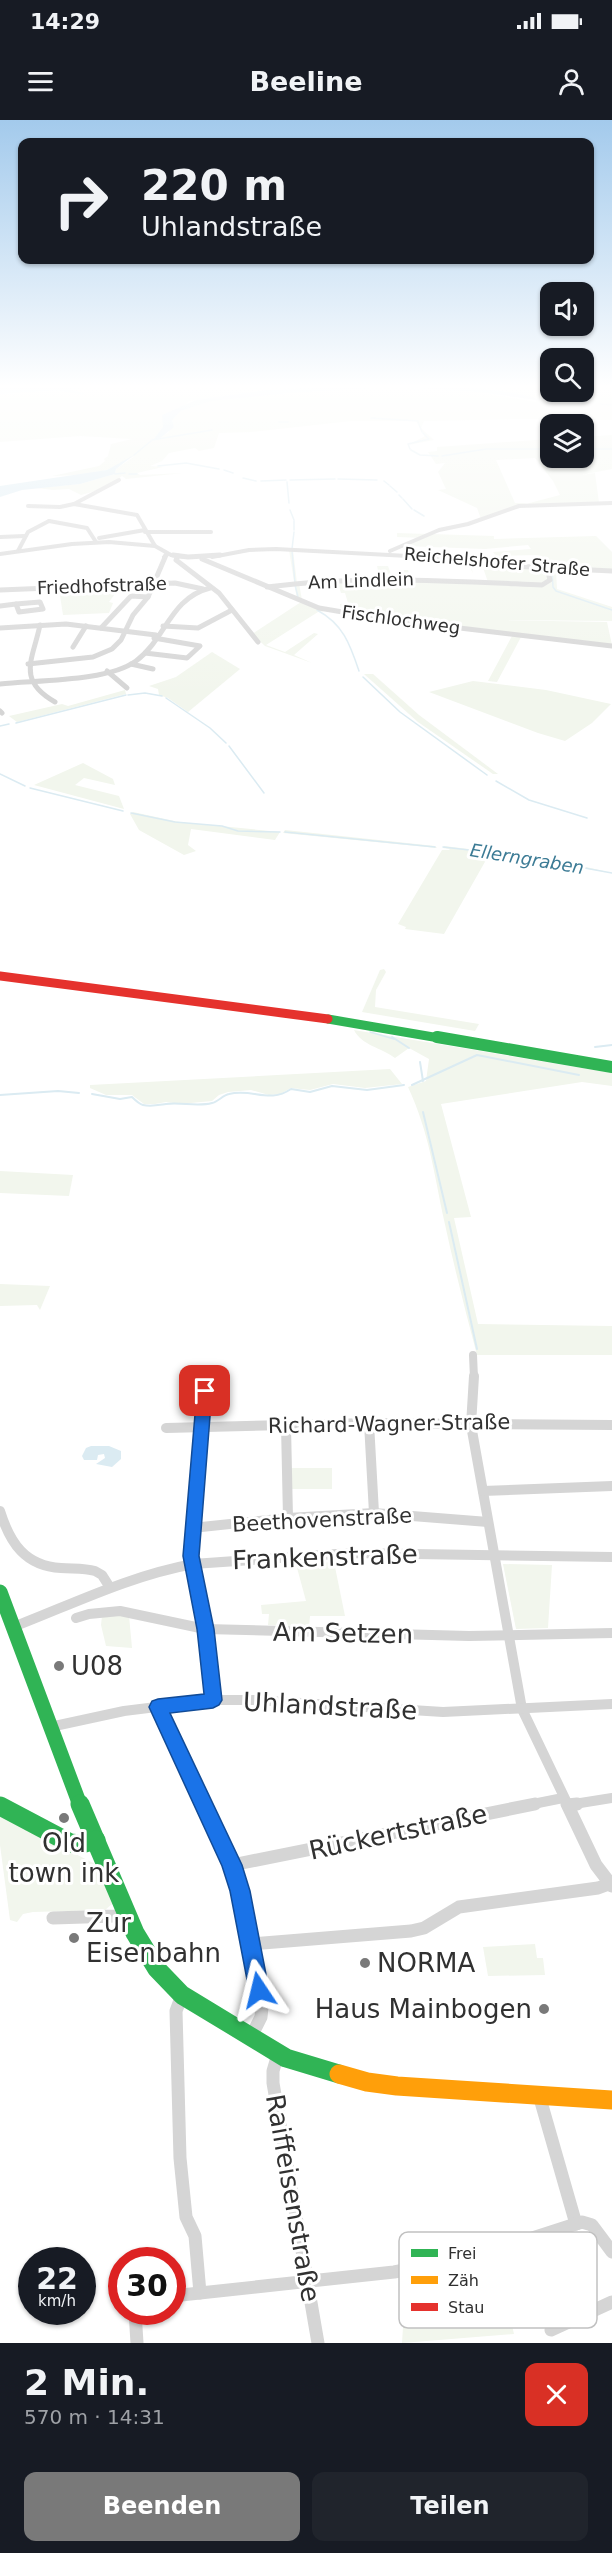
<!DOCTYPE html>
<html lang="de">
<head>
<meta charset="utf-8">
<style>
  body { margin:0; font-family:"DejaVu Sans",sans-serif; background:#20242c; color:#f1f3f6; height:100vh; display:flex; flex-direction:column; font-size:22px; white-space:nowrap }
  * { box-sizing:border-box; margin:0 }
  p { font-size:20px; color:#9ea1a6 }
  .icon { flex:none; width:33px; height:33px; fill:none; stroke:currentColor; stroke-width:2; stroke-linecap:round; stroke-linejoin:round }
  .map { position:relative; height:2223px; overflow:hidden }
  .details { display:flex; flex-direction:column; background:#171b24; flex:1 }
  .details>* { flex:none }
  .banner { position:absolute; left:18px; top:18px; width:576px; height:126px; border-radius:12px; box-shadow:0 2px 4px #0004; background:#171b24; color:#f1f3f6; overflow:hidden }
  .tools { position:absolute; left:540px; top:162px; display:grid; gap:12px }
  .tools a { display:grid; place-items:center; width:54px; height:54px; border-radius:12px; background:#171b24; box-shadow:0 2px 4px #0004; font-size:30px }
  .speed { position:absolute; left:18px; top:2127px; display:flex; gap:12px; font-size:30px; font-weight:700; text-align:center }
  .speed>* { display:grid; place-content:center; width:78px; height:78px; border-radius:50%; background:#171b24; box-shadow:0 2px 4px #0004; line-height:1 }
  .speed small { font-size:15px; font-weight:400 }
  .speed .limit { border:9px solid #d22; background:#fff; color:#111 }
  .pin { position:absolute; display:grid; place-items:center; width:51px; height:51px; color:#fff; margin:-26px; border-radius:12px; box-shadow:0 3px 9px #0006 }
  .me { position:absolute; width:66px; margin:-33px; rotate:350deg; stroke-linejoin:round; filter:drop-shadow(0 0 4px #0008) }
  .turn { display:flex; align-items:center; gap:21px; height:126px; padding:0 24px; font-size:27px }
  .turn .icon { width:78px; height:78px; stroke-width:2.5 }
  .turn b { display:block; font-size:42px; line-height:51px }
  .round { display:grid; place-items:center; flex:none; width:63px; height:63px; border-radius:12px; background:#20242c }
  .summary { display:flex; align-items:center; justify-content:space-between; height:102px; padding:0 24px }
  h1 { font-size:36px; font-weight:600; line-height:45px }
  .cta { display:flex; gap:12px; margin-top:auto; padding:12px 24px }
  .cta a { flex:1; height:69px; border-radius:12px; background:#797979; color:#fff; font-size:24px; font-weight:600; line-height:69px; text-align:center }
  .cta a+a { background:#20242c; color:#f1f3f6 }
  .status { display:flex; justify-content:space-between; align-items:center; height:42px; padding:0 30px; background:#171b24; direction:ltr }
  .status svg { height:16px; fill:currentColor }
  header { display:flex; justify-content:space-between; align-items:center; height:78px; padding:0 24px; background:#171b24; font-size:27px; font-weight:600 }
  .map>svg:first-child { display:block }
  .green { fill:#f2f6ed; fill-rule:evenodd }
  .water { fill:#dbebf2 }
  .lines { fill:none; stroke-linecap:round; stroke-linejoin:round }
  .stream-far1 { stroke:#dbebf2; stroke-width:1.5 }
  .stream { stroke:#dbebf2; stroke-width:2 }
  .street-far4 { stroke:#d5d5d5; stroke-width:4 }
  .street-far3 { stroke:#d5d5d5; stroke-width:5 }
  .street-far2 { stroke:#d5d5d5; stroke-width:8 }
  .street-far1 { stroke:#d5d5d5; stroke-width:10 }
  .street { stroke:#d5d5d5; stroke-width:13 }
  .fast-far3 { stroke:#30b455; stroke-width:9 }
  .fast-far2 { stroke:#30b455; stroke-width:12 }
  .fast-far1 { stroke:#30b455; stroke-width:15 }
  .fast { stroke:#30b455; stroke-width:19 }
  .slow { stroke:#ff9f0a; stroke-width:19 }
  .jam { stroke:#e5322d; stroke-width:9 }
  .route { fill:#1a73e8; stroke:#114b97; stroke-width:1.5 }
  .poi-dot { fill:#797979; stroke:#fff; stroke-width:2 }
  .labels { text-anchor:middle; stroke-width:6; stroke-linejoin:round; paint-order:stroke }
  .far-street-label { font-size:18px; fill:#313131; stroke:#fff }
  .far-water-label { font-size:18px; font-style:italic; fill:#3c7b95; stroke:#fff }
  .street-label { font-size:21px; fill:#313131; stroke:#fff }
  .near-street-label { font-size:26px; fill:#313131; stroke:#fff }
  .near-poi-label { font-size:26px; fill:#313131; stroke:#fff; text-anchor:start }
  .key { fill:#fff; stroke:#c1c1c1; stroke-width:1.5 }
  .key-label { font-size:16px; fill:#313131 }
</style>
</head>
<body>
<div class="status"><b>14:29</b><svg viewBox="0 0 49 12"><path d="M0 12V9h3v3zM5 12V6h3v6zM10 12V3h3v9zM15 12V0h3v12zM26 1h20v11H26zM47 4h2v5h-2z"/></svg></div>
<header><svg class="icon" aria-label="menu" viewBox="0 0 24 24"><path d="M4 6h16M4 12h16M4 18h16"/></svg>Beeline<svg class="icon" aria-label="person" viewBox="0 0 24 24"><circle cx="12" cy="8" r="4"/><path d="M4 21q1-7 8-7t8 7"/></svg></header>
<div class="map">
<svg width="612" height="2223" viewBox="0 0 612 2223">
  <rect width="100%" height="100%" fill="#fff"/>
  <g class="green">
    <polygon points="106,267 337,267 266,270 189,281 155,319 168,313 173,304 172,300 181,291 211,281 289,273 392,267 478,272 536,282 537,279 503,271 463,267 550,267 550,272 584,272 584,267 612,267 612,300 520,299 424,301 421,308 434,320 408,325 425,316 416,301 351,301 252,312 219,313 214,328 199,331 195,328 169,333 162,341 150,346 163,347 137,353 140,355 183,353 126,359 122,356 106,368 81,375 69,369 53,370 37,368 80,364 115,354 116,349 135,336 107,350 81,355 52,356 99,346 105,341 104,339 108,336 111,324 132,319 80,316 0,322 0,274 64,270 58,272 80,273 70,269"/>
    <polygon points="612,315 612,349 581,355 595,353 599,383 522,385 560,375 553,361 535,338 496,340 515,383 527,383 481,399 477,388 438,370 446,369 438,352 445,343 436,344 428,332 437,331 437,327 550,319 550,338 584,338 584,317"/>
    <path d="M397,413L494,416V419L596,416L612,432V453L556,451L557,469L612,487V501L494,500L607,502L612,525L352,494L350,489H341L340,484L348,483L345,473H341L338,463L380,460L377,446H388L393,460H405L404,450H408L411,460L488,462L482,445L470,444L473,453L468,444L410,435L413,434L496,436L493,432L531,429L528,425L485,429L404,426L423,418L397,417ZM536,435L545,446L456,437Z"/>
    <polygon points="289,430 293,430 297,463 299,463 302,480 324,491 318,492 266,525 285,532 314,513 318,514 294,535 312,543 265,526 252,514 301,482 297,480"/>
    <polygon points="117,466 117,471 109,482 113,483 109,493 63,495 59,469"/>
    <polygon points="512,516 521,517 497,562 488,561"/>
    <polygon points="212,532 240,549 188,592 168,578 159,575 158,569 149,566 176,557"/>
    <polygon points="364,554 373,554 419,595 498,654 493,654 418,602"/>
    <polygon points="473,561 546,570 611,584 592,603 565,621 538,613 429,572"/>
    <polygon points="125,570 126,574 17,602 9,596 62,584 68,586"/>
    <polygon points="83,643 113,659 115,665 84,658 75,665 119,676 124,689 34,665"/>
    <polygon points="133,692 179,702 280,712 275,720 191,709 188,725 196,731 184,735 139,710 130,694"/>
    <polygon points="285,710 435,726 437,728 283,713"/>
    <polygon points="444,726 552,739 612,753 490,733 444,814 405,809 406,807 398,804 442,730 449,730 450,729 443,728"/>
    <polygon points="384,849 386,852 376,870 375,887 479,904 475,911 362,892 380,850"/>
    <path d="M354,910L612,953V966L582,962L441,984L471,1097L454,1098L478,1204L612,1206V1235H477C465,1190 454,1146 444,1100C434,1053 429,1012 408,967L426,961L429,939L409,928L395,938C382,928 361,925 354,910Z"/>
    <polygon points="390,949 402,964 365,968 333,964 310,970 291,968 280,974 269,975 251,970 228,972 219,975 212,981 180,984 166,982 155,984 144,984 132,975 106,975 90,968 90,965"/>
    <polygon points="0,1051 73,1055 69,1076 0,1073"/>
    <polygon points="0,1164 50,1166 40,1190 37,1185 0,1186"/>
    <polygon points="290,1348 332,1348 332,1369 289,1369"/>
    <polygon points="334,1442 345,1496 310,1496 309,1507 268,1505 269,1494 262,1494 261,1485 306,1481 296,1444"/>
    <polygon points="503,1444 552,1445 548,1508 516,1509"/>
    <polygon points="102,1496 129,1496 132,1528 106,1526 101,1505"/>
    <polygon points="0,1695 97,1745 112,1784 105,1790 33,1792 23,1794 17,1802 10,1800 0,1725"/>
    <polygon points="535,1824 537,1838 543,1838 545,1855 488,1856 483,1827"/>
    <polygon points="423,2160 429,2182 447,2177 454,2204 510,2197 514,2214 402,2223 405,2175 402,2164"/>
  </g>
  <g class="water">
    <polygon points="0,267 106,267 70,269 84,274 57,271 62,270 0,274"/>
    <polygon points="337,267 392,267 289,273 211,281 181,291 172,300 174,307 159,319 154,319 163,307 162,295 196,280 266,270"/>
    <path d="M398,267C447,267 497,265 544,281L478,272Z"/>
    <polygon points="134,335 116,349 115,354 80,364 22,370 0,377 0,366 107,350"/>
    <polygon points="91,1326 109,1326 121,1331 121,1339 112,1347 96,1344 105,1338 104,1334 98,1335 97,1340 84,1340 82,1336 86,1328"/>
  </g>
  <g class="lines">
    <g class="stream-far1">
      <polyline points="537,279 557,280"/>
      <polyline points="581,282 584,284"/>
      <polyline points="600,284 612,285"/>
      <polyline points="371,298 418,301"/>
      <polyline points="279,302 288,302"/>
      <polyline points="418,302 422,312"/>
      <polyline points="152,320 212,310"/>
      <polyline points="410,329 408,324 429,319 423,313"/>
      <polyline points="584,329 612,329"/>
      <polyline points="411,330 420,335 438,336"/>
      <polyline points="134,335 151,321"/>
      <polyline points="442,336 486,329 550,329"/>
      <polyline points="158,346 186,343 219,349"/>
      <polyline points="224,350 233,353"/>
      <polyline points="115,354 125,353"/>
      <polyline points="129,354 137,354"/>
      <polyline points="243,358 256,361"/>
      <polyline points="338,359 377,360"/>
      <polyline points="290,360 335,359"/>
      <polyline points="261,361 286,360"/>
      <polyline points="384,361 389,365"/>
      <polyline points="287,362 289,383"/>
      <polyline points="390,366 397,372"/>
      <polyline points="399,375 402,378"/>
      <polyline points="403,379 412,389"/>
      <polyline points="290,390 294,400"/>
      <polyline points="414,390 424,396"/>
      <polyline points="294,401 294,410"/>
      <polyline points="292,429 294,412"/>
      <polyline points="292,431 295,463"/>
      <polyline points="554,450 552,450 553,467 556,471 612,490"/>
      <polyline points="295,465 298,477"/>
      <path d="M317,490C343,504 350,524 359,551"/>
      <polyline points="363,557 400,592 487,655"/>
      <polyline points="128,575 145,573 162,576"/>
      <polyline points="166,578 210,608 226,623"/>
      <polyline points="16,603 126,575"/>
      <polyline points="0,606 9,604"/>
      <polyline points="229,626 264,673"/>
      <polyline points="0,654 25,666"/>
      <polyline points="496,661 529,680 587,698"/>
      <polyline points="30,668 123,691"/>
      <polyline points="131,693 175,702 222,706 238,711 280,712"/>
      <polyline points="285,712 435,727"/>
      <polyline points="443,727 513,735 612,753"/>
      <polyline points="370,912 394,919"/>
    </g>
    <g class="stream">
      <polyline points="392,917 409,928"/>
      <polyline points="595,927 612,925"/>
      <polyline points="420,942 423,961"/>
      <polyline points="412,965 477,935 579,955"/>
      <path d="M92,974L120,979L132,977C135,980 139,984 143,985C151,987 159,985 166,984C181,982 198,987 212,983C218,982 223,975 229,974C253,968 269,984 291,969L310,972L332,966L367,970L404,965"/>
      <polyline points="0,975 58,971 79,973"/>
      <polyline points="423,992 447,1093"/>
      <polyline points="449,1102 477,1229"/>
    </g>
    <g class="street-far4">
      <polyline points="74,384 119,360"/>
      <polyline points="28,386 60,387 74,384 137,395 155,426"/>
      <polyline points="49,401 87,408 96,422"/>
      <polyline points="145,412 211,412"/>
      <polyline points="0,417 25,416"/>
      <polyline points="99,418 145,410"/>
      <polyline points="18,431 28,412 49,401"/>
      <polyline points="390,431 439,410 468,404 519,386 612,383"/>
      <polyline points="0,434 72,424 109,422 155,426 171,435 185,437"/>
      <polyline points="164,437 168,434"/>
      <polyline points="212,437 249,430 276,429 427,437"/>
    </g>
    <g class="street-far3">
      <polyline points="173,435 188,437 220,435"/>
      <polyline points="413,435 512,446 612,451"/>
      <polyline points="178,436 176,440 219,473 258,522"/>
      <polyline points="202,439 319,488 384,499 612,526"/>
      <path d="M267,467C358,455 451,461 542,465L550,460L547,448"/>
      <polyline points="0,470 175,463 203,469"/>
      <polygon points="40,482 43,489 19,492 16,484"/>
      <polyline points="0,486 16,484"/>
      <path d="M40,505C33,539 16,560 55,582"/>
      <polyline points="163,506 198,508 232,490"/>
      <polyline points="0,508 66,504 156,515"/>
      <polyline points="101,508 131,476 148,477"/>
      <polyline points="73,527 86,506"/>
      <polyline points="145,533 187,538 200,526 154,518"/>
      <polyline points="28,544 93,537 112,529 121,520 133,495 148,477 166,435"/>
      <polyline points="131,544 153,549"/>
      <polyline points="107,551 127,568"/>
      <path d="M0,564C36,560 107,562 136,541C166,519 170,478 210,468"/>
      <polyline points="0,591 2,593"/>
    </g>
    <polyline class="street-far2" points="473,1235 474,1258"/>
    <g class="street-far1">
      <polyline points="474,1256 471,1305 522,1589 568,1685"/>
      <polyline points="205,1271 191,1436 205,1509 213,1580"/>
      <polyline points="369,1303 374,1393"/>
      <polyline points="286,1306 288,1398"/>
      <polyline points="166,1308 369,1303 612,1305"/>
      <polyline points="483,1371 612,1366"/>
      <path d="M0,1391C10,1423 25,1446 61,1448C73,1449 84,1448 95,1451L102,1455L109,1466"/>
      <polyline points="192,1408 288,1398 374,1393 488,1402"/>
      <polyline points="76,1498 89,1494 120,1491 205,1509 469,1516 612,1513"/>
      <path d="M13,1507C73,1484 129,1456 193,1444L351,1433L612,1437"/>
      <polyline points="158,1587 204,1685"/>
      <polyline points="50,1607 124,1591 213,1580 253,1580 443,1592 612,1584"/>
      <polyline points="528,1685 563,1678"/>
      <polyline points="568,1685 612,1678"/>
    </g>
    <g class="street">
      <polyline points="203,1684 232,1745 240,1771 262,1887 261,1897 251,1917"/>
      <polyline points="567,1684 596,1745 612,1766"/>
      <polyline points="568,1685 577,1684"/>
      <polyline points="232,1745 535,1684"/>
      <polyline points="53,1798 116,1796 126,1792"/>
      <polyline points="250,1824 411,1811 424,1808 459,1787 598,1768 609,1764"/>
      <polyline points="182,1875 176,1891 180,2038 186,2097 195,2116 200,2173"/>
      <polyline points="278,1934 273,1951 273,1963 318,2223"/>
      <polyline points="539,1975 576,2104"/>
      <polyline points="172,2176 394,2152 473,2137 582,2102 592,2105 612,2132"/>
      <polyline points="135,2192 137,2223"/>
      <polyline points="551,2210 612,2182"/>
    </g>
    <polyline class="fast-far3" points="328,899 445,919"/>
    <polyline class="fast-far2" points="437,917 612,947"/>
    <polyline class="fast-far1" points="0,1472 80,1685"/>
    <g class="fast">
      <polyline points="80,1684 135,1813 157,1849 182,1875 286,1938 339,1954"/>
      <polyline points="0,1686 70,1723 81,1724 96,1720"/>
    </g>
    <polyline class="slow" points="339,1954 367,1962 397,1966 612,1980"/>
    <polyline class="jam" points="0,856 328,899"/>
  </g>
  <linearGradient id="sky" x2="0" y2="1"><stop stop-color="#a3caec"/><stop offset="0.46" stop-color="#fff"/><stop offset="1" stop-color="#fff" stop-opacity="0"/></linearGradient>
  <rect width="612" height="578" fill="url(#sky)"/>
  <polygon class="route" points="205,1266 210,1267 212,1271 199,1436 214,1509 222,1580 219,1585 213,1588 170,1593 242,1745 250,1771 269,1870 266,1877 259,1880 252,1877 249,1870 230,1771 222,1746 149,1587 152,1581 158,1579 204,1574 197,1509 183,1436 197,1271 200,1267"/>
  <g class="poi-dot">
    <circle cx="59" cy="1546" r="6"/>
    <circle cx="64" cy="1698" r="6"/>
    <circle cx="74" cy="1818" r="6"/>
    <circle cx="365" cy="1843" r="6"/>
    <circle cx="544" cy="1889" r="6"/>
  </g>
  <g class="labels">
    <g class="far-street-label">
      <text transform="translate(497 442) rotate(5)" y="6">Reichelshofer Straße</text>
      <text transform="translate(361 461) rotate(-2)" y="6">Am Lindlein</text>
      <text transform="translate(102 466) rotate(-2)" y="6">Friedhofstraße</text>
      <text transform="translate(401 500) rotate(8)" y="6">Fischlochweg</text>
    </g>
    <g class="far-water-label">
      <text transform="translate(527 739) rotate(9)" y="6">Ellerngraben</text>
    </g>
    <g class="street-label">
      <text transform="translate(389 1304) rotate(-1)" y="7">Richard-Wagner-Straße</text>
      <text transform="translate(322 1400) rotate(-3)" y="7">Beethovenstraße</text>
    </g>
    <g class="near-street-label">
      <text transform="translate(325 1437) rotate(-2)" y="9">Frankenstraße</text>
      <text transform="translate(343 1513) rotate(1)" y="9">Am Setzen</text>
      <text transform="translate(330 1586) rotate(3)" y="9">Uhlandstraße</text>
      <text transform="translate(398 1712) rotate(-12)" y="9">Rückertstraße</text>
      <text transform="translate(293 2078) rotate(80)" y="9">Raiffeisenstraße</text>
    </g>
    <g class="near-poi-label">
      <text x="71" y="1555">U08</text>
      <text x="64" y="1732" text-anchor="middle">Old<tspan x="64" dy="30">town ink</tspan></text>
      <text x="86" y="1812">Zur<tspan x="86" dy="30">Eisenbahn</tspan></text>
      <text x="377" y="1852">NORMA</text>
      <text x="532" y="1898" text-anchor="end">Haus Mainbogen</text>
    </g>
  </g>
  <rect x="399" y="2112" width="198" height="96" rx="9" class="key"/>
  <rect x="411" y="2129" width="27" height="8" fill="#30b455"/>
  <rect x="411" y="2156" width="27" height="8" fill="#ff9f0a"/>
  <rect x="411" y="2183" width="27" height="8" fill="#e5322d"/>
  <g class="key-label">
    <text x="448" y="2139">Frei</text>
    <text x="448" y="2166">Zäh</text>
    <text x="448" y="2193">Stau</text>
  </g>
</svg>
<div class="tools">
<a><svg class="icon" aria-label="sound" viewBox="0 0 24 24"><path d="M4 9h4l5-4v14l-5-4H4zM17 9q2 3 0 6"/></svg></a>
<a><svg class="icon" aria-label="search" viewBox="0 0 24 24"><circle cx="10" cy="10" r="6"/><path d="M15 15l6 6"/></svg></a>
<a><svg class="icon" aria-label="layers" viewBox="0 0 24 24"><path d="M12 4l9 5-9 5-9-5zM3 14l9 5 9-5"/></svg></a>
</div>
<div class="speed"><div>22<small>km/h</small></div><div class="limit">30</div></div>
<div class="pin" style="left:205px;top:1271px;background:#d93025"><svg class="icon" aria-label="arrive" viewBox="0 0 24 24"><path d="M6 21V4h12l-3 4 3 4H6"/></svg></div>
<svg class="me" style="left:259px;top:1870px" viewBox="-20 -20 40 40"><path d="M0-17L14 15 0 8-14 15z" fill="#1a73e8" stroke="#fff" stroke-width="4"/></svg>
<div class="banner">
<div class="turn"><svg class="icon" aria-label="right" viewBox="0 0 24 24"><path d="M7 20v-9h11M14 6l5 5-5 5"/></svg><div><b>220 m</b>Uhlandstraße</div></div>
</div>
</div>
<section class="details">
<div class="summary"><div><h1>2 Min.</h1><p>570 m · 14:31</p></div><a class="round" style="background:#d93025;color:#fff"><svg class="icon" aria-label="close" viewBox="0 0 24 24"><path d="M6 6l12 12M18 6L6 18"/></svg></a></div>
<div class="cta"><a>Beenden</a><a>Teilen</a></div>
</section>
</body>
</html>
